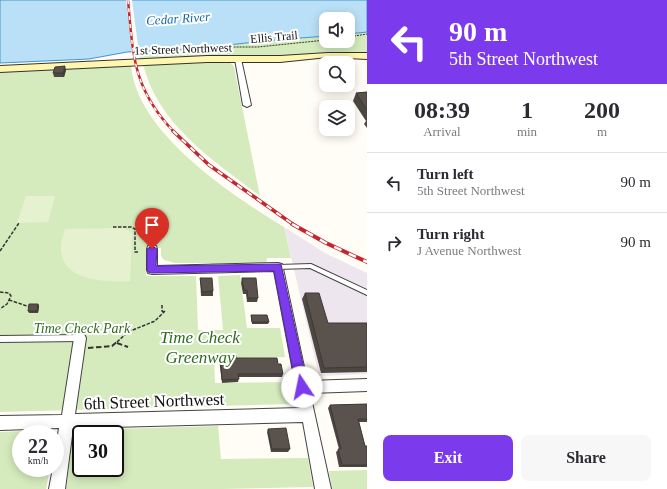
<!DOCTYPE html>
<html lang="en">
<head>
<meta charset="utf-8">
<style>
  body { margin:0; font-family:"Times New Roman",serif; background:#f7f7f7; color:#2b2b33; height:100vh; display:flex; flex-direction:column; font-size:15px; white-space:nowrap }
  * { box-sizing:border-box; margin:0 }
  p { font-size:13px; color:#7c7c81 }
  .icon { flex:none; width:22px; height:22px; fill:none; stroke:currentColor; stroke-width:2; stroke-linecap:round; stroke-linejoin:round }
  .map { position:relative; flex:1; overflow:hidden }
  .sheet { display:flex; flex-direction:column; background:#fff; width:300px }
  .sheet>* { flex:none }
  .guide { background:#7c3aed; color:#fff; overflow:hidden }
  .buttons { position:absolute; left:319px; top:12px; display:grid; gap:8px }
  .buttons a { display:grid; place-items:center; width:36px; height:36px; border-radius:8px; background:#fff; box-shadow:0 2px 10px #0003; font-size:20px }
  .speed { position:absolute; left:12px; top:425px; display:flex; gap:8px; font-size:20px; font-weight:700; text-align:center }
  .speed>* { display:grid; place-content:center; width:52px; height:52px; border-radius:50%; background:#fff; box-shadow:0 2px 10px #0003; line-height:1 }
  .speed small { font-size:10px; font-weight:400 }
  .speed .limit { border:2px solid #111; border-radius:6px; background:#fff; color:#111 }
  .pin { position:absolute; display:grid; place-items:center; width:34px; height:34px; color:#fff; margin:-41px -17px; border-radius:50% 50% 50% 0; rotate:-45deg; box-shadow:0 0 4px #0007 }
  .pin .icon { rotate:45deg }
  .me { position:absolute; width:44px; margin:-22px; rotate:349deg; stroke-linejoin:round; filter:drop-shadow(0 0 3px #0008) }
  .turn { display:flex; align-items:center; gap:14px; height:84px; padding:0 16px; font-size:18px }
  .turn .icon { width:52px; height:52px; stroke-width:2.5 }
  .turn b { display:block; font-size:28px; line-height:34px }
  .eta { display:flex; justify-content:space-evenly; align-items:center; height:68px; text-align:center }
  .eta b { font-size:24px; font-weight:600; line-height:28px }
  .primary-button { display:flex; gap:8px; margin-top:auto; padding:8px 16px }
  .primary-button a { flex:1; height:46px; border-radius:8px; background:#7c3aed; color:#fff; font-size:16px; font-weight:600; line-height:46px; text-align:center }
  .primary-button a+a { background:#f7f7f7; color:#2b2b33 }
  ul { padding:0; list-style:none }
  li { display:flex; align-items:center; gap:12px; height:60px; padding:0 16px; border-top:1px solid #e1e1e2 }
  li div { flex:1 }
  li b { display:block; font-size:15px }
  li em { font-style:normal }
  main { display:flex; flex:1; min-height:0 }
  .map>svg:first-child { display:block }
  .industrial { fill:#eee6ef }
  .green { fill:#d5ebbd; fill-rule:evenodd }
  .pitch { fill:#e6f2cf }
  .water { fill:#b9e0f7; stroke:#3f96cf }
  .pier { fill:#fffdf5 }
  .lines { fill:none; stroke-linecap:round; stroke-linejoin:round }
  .lane-casing { stroke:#444; stroke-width:2 }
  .street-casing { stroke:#444; stroke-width:2 }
  .secondary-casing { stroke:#333; stroke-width:2 }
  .path-far2 { stroke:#333; stroke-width:1; stroke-dasharray:2 1; stroke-linecap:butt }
  .path-far1 { stroke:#333; stroke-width:1.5; stroke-dasharray:3.5 1.5; stroke-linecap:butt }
  .path { stroke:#333; stroke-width:2; stroke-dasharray:5.5 2.5; stroke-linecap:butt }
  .lane { fill:#fff; fill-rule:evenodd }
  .street { fill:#fff; fill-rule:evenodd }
  .secondary { fill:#fff6b0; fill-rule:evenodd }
  .rail-far2-casing { stroke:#c4262e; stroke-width:2.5 }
  .rail-far1-casing { stroke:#c4262e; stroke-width:3.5 }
  .rail-casing { stroke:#c4262e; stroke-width:4 }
  .rail-far2 { stroke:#fff; stroke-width:1.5; stroke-dasharray:4; stroke-linecap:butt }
  .rail-far1 { stroke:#fff; stroke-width:2; stroke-dasharray:6; stroke-linecap:butt }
  .rail { stroke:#fff; stroke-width:2.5; stroke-dasharray:8; stroke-linecap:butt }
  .wall { fill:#4d4742 }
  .shaded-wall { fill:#3f3936 }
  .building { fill:#5a524d; stroke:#3f3936 }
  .route { fill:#7c3aed; stroke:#51269a }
  .labels { text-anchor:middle; stroke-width:4; stroke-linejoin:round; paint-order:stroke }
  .far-street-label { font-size:12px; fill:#111; stroke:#fff }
  .far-water-label { font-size:13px; font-style:italic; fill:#1768a6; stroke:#fff }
  .park-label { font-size:14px; font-style:italic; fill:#2f6b1f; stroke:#fff }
  .near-park-label { font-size:17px; font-style:italic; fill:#2f6b1f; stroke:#fff }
  .near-street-label { font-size:17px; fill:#111; stroke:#fff }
</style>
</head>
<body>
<main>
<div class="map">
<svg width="367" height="489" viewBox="0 0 367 489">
  <rect width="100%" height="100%" fill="#fffdf5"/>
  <polygon class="industrial" points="284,227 325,253 367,273 367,374 319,376"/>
  <g class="green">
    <polygon points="367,32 367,56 140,61 139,51 203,48 263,41 326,36 326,41 348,41 348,34"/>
    <path d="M189,61L228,62L232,64L234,67L260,196C213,160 158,125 143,64Z"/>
    <path d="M131,64C135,132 232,195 284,227L291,258H267L266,263L262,264L211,266L210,263H175L164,260L161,256V248H147L146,276H196L198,330H223L218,276L240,275L247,328H280L285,357L214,358L215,383L293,382C295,391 299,400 289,404L0,412V71Z"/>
    <path d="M218,426L221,459L308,458L313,487L222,489H66L73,435L78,430ZM81,434H115V468H81Z"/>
    <polygon points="48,430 54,434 21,434 21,468 50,468 46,489 0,489 0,432"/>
    <polygon points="367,470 367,489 332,489 329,471"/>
  </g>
  <g class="pitch">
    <polygon points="26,196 55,196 48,222 17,223"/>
    <path d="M125,228L132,233L130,281C107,282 63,282 61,250C60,243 63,236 65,229Z"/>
  </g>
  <polygon class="water" points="0,0 367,0 367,32 348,34 348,19 326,19 326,36 263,41 203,48 127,52 89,59 0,63"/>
  <polygon class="pier" points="126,0 132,0 139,53 132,54"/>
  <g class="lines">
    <g class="lane-casing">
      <g id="lane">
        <polygon points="311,264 367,290 367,295 310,268 278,269 276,268 275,267 276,266 278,265"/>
        <polygon points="80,335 82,336 83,338 82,340 80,341 0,342 0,336"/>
      </g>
    </g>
    <g class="street-casing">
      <g id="street">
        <polygon points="238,57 241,59 251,105 247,107 243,105 235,59"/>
        <polygon points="152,245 156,246 157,249 157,266 278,263 282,264 307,381 367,379 367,391 310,393 331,489 315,489 303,422 73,428 65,489 49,489 53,468 55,468 55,455 59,428 0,430 0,416 62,415 74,338 76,334 80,333 84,334 86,338 75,414 300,408 274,271 152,274 148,273 147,270 147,249 148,246"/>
      </g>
    </g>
    <g class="secondary-casing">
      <polygon id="secondary" points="328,53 367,53 367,59 328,57 280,62 207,62 0,72 0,66 207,56 280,56"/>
    </g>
    <g class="path-far2">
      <polyline points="348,37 367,34"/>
      <polyline points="207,51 224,47 258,47 326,40"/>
    </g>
    <g class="path-far1">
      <polyline points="113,227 131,227 135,229 135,252 139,252"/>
      <polyline points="0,251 19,223"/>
      <polyline points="0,292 9,293 11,296 7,304 0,309"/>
      <polyline points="9,300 30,307"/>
      <polyline points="162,305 162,311 164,312"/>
      <polyline points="117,342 128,332 155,321 165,311"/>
    </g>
    <g class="path">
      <polyline points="117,343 128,347"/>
      <polyline points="88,348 112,346 118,341"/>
    </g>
    <use href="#lane" class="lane"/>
    <use href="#street" class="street"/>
    <use href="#secondary" class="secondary"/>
    <g class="rail-far2-casing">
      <path id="rail-far2" d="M128,0C133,56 133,89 174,132"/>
    </g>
    <g class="rail-far1-casing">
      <polyline id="rail-far1" points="173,131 209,165 294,225"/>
    </g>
    <g class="rail-casing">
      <polyline id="rail" points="292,224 326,243 367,262"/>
    </g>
    <use href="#rail-far2" class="rail-far2"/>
    <use href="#rail-far1" class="rail-far1"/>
    <use href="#rail" class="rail"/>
  </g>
  <g class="wall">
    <polygon points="66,70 64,77 54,77 53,73"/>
    <polygon points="367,92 367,128 364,124 366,121 353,101 356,93"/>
    <polygon points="200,278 213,291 213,296 201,296"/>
    <polygon points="242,278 258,298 257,302 247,302 246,294 243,294 241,283"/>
    <polygon points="305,293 328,323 367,323 367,372 321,373 302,299"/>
    <polygon points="38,304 39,306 38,313 29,313 28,311"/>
    <polygon points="251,315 269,322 268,324 252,324 251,317"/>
    <polygon points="220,356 278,364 283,374 282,377 239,377 238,382 222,383 219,359"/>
    <polygon points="367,404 367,422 359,422 365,446 367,446 367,467 339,467 336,452 339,449 328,408 330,405"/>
    <polygon points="268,429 290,449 288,452 271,452 267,432"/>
  </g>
  <g class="shaded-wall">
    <polygon points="65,66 66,70 64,77 63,73"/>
    <polygon points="38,304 39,306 38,313 37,311"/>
  </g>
  <g class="building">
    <polygon points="65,66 63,73 53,73 55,67"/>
    <polygon points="367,92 367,110 356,93"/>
    <polygon points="200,278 212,278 213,291 202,292"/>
    <polygon points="242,278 256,278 258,298 248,298 247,290 244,290"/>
    <polygon points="305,293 319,293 328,323 367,323 367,367 324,368"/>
    <polygon points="29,304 38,304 37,311 28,311"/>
    <polygon points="251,315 267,315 269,322 252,322"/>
    <polygon points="236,355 236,358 277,358 278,364 281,364 283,374 238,374 239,379 222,380 220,356"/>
    <polygon points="367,404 367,419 358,419 365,446 367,446 367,465 342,465 338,449 341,449 330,405"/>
    <polygon points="286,428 290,449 272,449 268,429"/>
  </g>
  <polygon class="route" points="152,246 157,249 156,266 281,264 308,387 306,391 302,392 298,391 296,387 274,271 152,273 148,272 147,270 147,249"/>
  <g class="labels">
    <g class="far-street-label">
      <text transform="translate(274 37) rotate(-5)" y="4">Ellis Trail</text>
      <text transform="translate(183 49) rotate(-2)" y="4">1st Street Northwest</text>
    </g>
    <g class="far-water-label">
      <text transform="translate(178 18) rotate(-4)" y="5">Cedar River</text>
    </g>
    <g class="park-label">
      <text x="82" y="333">Time Check Park</text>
    </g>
    <g class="near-park-label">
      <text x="200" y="343">Time Check<tspan x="200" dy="20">Greenway</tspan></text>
    </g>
    <g class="near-street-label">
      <text transform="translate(154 401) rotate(-2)" y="6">6th Street Northwest</text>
    </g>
  </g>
</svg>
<div class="buttons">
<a><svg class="icon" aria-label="sound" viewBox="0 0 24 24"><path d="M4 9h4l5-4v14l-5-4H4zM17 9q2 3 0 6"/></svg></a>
<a><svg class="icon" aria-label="search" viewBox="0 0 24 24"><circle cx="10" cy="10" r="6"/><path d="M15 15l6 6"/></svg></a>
<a><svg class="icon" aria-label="layers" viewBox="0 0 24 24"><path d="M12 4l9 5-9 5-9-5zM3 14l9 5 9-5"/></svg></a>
</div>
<div class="speed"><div>22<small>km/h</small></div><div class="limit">30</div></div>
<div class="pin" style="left:152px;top:249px;background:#d93025"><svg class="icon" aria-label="arrive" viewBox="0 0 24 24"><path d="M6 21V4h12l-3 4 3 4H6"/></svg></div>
<svg class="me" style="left:302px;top:387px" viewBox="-20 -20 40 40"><circle r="19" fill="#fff"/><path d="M0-13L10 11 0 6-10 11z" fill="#7c3aed"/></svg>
</div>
<section class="sheet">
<div class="guide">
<div class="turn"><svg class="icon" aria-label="left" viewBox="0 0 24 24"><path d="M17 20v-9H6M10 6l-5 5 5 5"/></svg><div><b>90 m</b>5th Street Northwest</div></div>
</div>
<div class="eta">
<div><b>08:39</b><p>Arrival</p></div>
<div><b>1</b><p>min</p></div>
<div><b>200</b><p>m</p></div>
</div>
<ul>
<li><svg class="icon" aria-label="left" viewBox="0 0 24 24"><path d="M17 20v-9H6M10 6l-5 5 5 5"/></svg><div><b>Turn left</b><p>5th Street Northwest</p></div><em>90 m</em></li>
<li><svg class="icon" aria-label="right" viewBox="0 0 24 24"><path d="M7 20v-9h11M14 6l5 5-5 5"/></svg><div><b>Turn right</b><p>J Avenue Northwest</p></div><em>90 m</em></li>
</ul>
<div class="primary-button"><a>Exit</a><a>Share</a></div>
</section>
</main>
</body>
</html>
